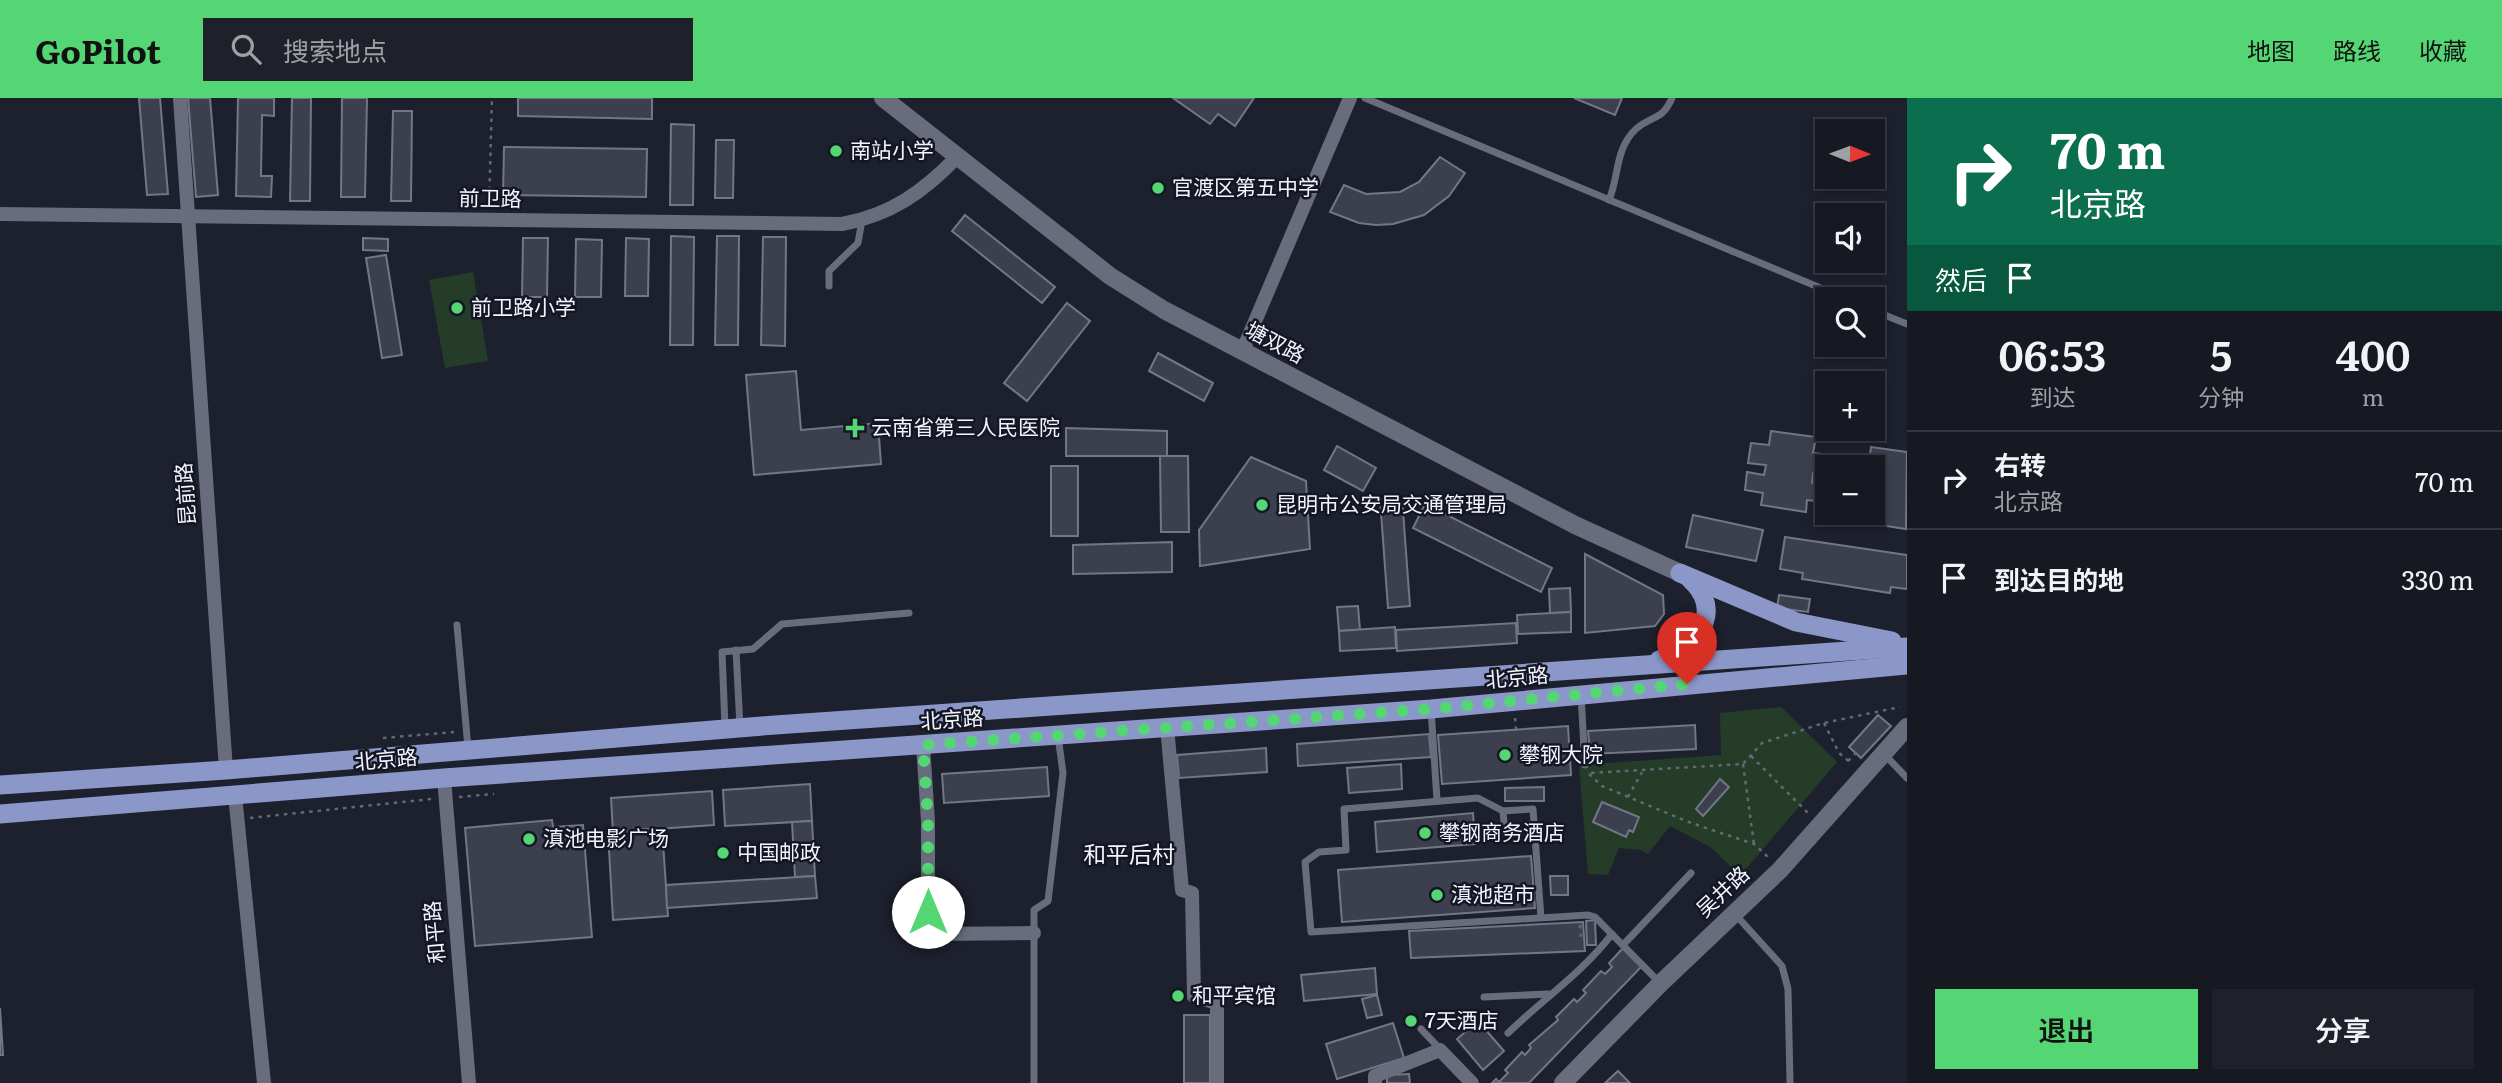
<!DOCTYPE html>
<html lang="zh">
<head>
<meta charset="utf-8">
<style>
  body { margin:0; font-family:Literata,"Noto Sans SC",serif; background:#1f212a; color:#f1f3f6; height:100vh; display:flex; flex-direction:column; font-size:26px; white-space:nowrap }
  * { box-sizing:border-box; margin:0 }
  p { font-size:23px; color:#9ea0a5 }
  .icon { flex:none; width:38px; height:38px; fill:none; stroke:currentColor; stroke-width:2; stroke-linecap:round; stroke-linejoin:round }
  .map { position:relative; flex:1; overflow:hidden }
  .details { display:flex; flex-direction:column; background:#161822; width:595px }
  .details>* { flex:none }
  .top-card { background:#0b6e4f; color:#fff; overflow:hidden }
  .needle { width:46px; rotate:91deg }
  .tools { position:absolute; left:1815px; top:21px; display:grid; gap:14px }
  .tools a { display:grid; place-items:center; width:70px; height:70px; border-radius:0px; background:#161822; box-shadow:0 4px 10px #0003,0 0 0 2px #353740; font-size:35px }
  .pin { position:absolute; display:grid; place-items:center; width:60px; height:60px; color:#fff; margin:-72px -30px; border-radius:50% 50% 50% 0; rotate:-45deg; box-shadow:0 0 7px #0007 }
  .pin .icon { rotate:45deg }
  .me { position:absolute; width:77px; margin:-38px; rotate:0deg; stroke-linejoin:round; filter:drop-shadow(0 0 5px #0008) }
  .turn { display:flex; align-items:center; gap:24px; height:147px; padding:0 28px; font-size:32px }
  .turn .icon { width:91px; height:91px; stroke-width:2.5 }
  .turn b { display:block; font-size:49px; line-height:60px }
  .then { display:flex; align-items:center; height:66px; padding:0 28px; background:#0003; gap:14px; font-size:26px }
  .eta { display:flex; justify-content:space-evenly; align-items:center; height:119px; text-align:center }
  .eta b { font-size:42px; font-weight:600; line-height:49px }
  .button { display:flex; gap:14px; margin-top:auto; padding:14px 28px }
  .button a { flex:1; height:80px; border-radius:0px; background:#53d673; color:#111; font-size:28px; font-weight:600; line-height:80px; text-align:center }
  .button a+a { background:#1f212a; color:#f1f3f6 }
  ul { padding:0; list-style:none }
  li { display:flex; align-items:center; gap:21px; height:98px; padding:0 28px; border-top:2px solid #353740 }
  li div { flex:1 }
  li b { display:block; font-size:26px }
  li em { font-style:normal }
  header { display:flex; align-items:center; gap:42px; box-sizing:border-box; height:98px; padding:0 35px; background:#53d673; color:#111 }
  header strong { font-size:33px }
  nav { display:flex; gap:38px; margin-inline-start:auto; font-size:24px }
  .search { width:490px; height:63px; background:#1f212a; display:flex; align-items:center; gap:18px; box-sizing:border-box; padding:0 24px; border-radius:0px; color:#9ea0a5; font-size:26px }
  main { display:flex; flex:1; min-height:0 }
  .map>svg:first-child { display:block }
  .green { fill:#253c29 }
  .building { fill:#3c404e; stroke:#737687; stroke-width:2 }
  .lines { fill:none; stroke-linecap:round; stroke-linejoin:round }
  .path { stroke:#656874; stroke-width:2.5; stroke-dasharray:3.5 5; stroke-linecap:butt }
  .service { stroke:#686c7c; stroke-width:7 }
  .minor { stroke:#686c7c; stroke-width:14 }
  .tertiary { stroke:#686c7c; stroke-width:18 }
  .primary { stroke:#8c97c9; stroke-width:19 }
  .route { stroke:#53d673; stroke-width:12; stroke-dasharray:0 21.6 }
  .poi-dot { fill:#53d673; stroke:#141723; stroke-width:2.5 }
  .labels { text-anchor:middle; stroke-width:5; stroke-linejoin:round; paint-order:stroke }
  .poi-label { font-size:21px; fill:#f1f4fd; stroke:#141723; text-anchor:start }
  .street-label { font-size:21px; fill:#f1f4fd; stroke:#141723 }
  .neighbourhood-label { font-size:23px; fill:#f1f4fd; stroke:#141723 }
</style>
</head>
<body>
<header>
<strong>GoPilot</strong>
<div class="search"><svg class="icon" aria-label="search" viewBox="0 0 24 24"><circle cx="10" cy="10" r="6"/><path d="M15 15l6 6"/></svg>搜索地点</div>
<nav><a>地图</a><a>路线</a><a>收藏</a></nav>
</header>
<main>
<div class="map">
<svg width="1907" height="985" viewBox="0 0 1907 985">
  <rect width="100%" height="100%" fill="#1d202d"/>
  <g class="green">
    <polygon points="473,174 488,263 445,270 429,182"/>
    <polygon points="1781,609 1837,664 1740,778 1712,750 1670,728 1648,756 1641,752 1619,750 1608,777 1588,776 1579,667 1721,657 1720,615"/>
  </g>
  <g class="building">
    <polygon points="139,0 160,0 168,96 147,97"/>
    <polygon points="188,0 210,0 218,97 196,99"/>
    <polygon points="238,0 274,0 274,18 262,17 261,78 272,78 271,99 236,98"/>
    <polygon points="292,0 311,0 310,103 290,103"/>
    <polygon points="342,0 367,0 365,99 341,99"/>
    <polygon points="518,0 652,0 652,21 518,18"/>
    <polygon points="1173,0 1254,0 1235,28 1218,16 1210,26"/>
    <polygon points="1574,0 1622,0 1615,17"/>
    <polygon points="393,13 412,13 411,103 391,103"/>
    <polygon points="671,26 694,27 693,107 670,107"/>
    <polygon points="716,42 734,42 733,100 715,100"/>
    <polygon points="504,49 647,51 646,99 503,97"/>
    <polygon points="1440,59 1465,75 1449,98 1424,117 1393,126 1376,127 1359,125 1330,114 1344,87 1366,96 1400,94 1419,84"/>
    <polygon points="965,117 1055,189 1042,205 952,133"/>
    <polygon points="671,138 694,139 693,247 670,247"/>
    <polygon points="717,138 739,138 738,247 715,247"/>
    <polygon points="763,139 786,139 785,248 761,247"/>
    <polygon points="363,140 388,141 388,153 363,152"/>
    <polygon points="523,140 548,140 547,199 522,199"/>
    <polygon points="626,140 649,141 648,198 625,198"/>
    <polygon points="576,141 602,142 601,199 575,199"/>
    <polygon points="386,157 402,257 382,260 366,160"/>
    <polygon points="1067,205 1090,223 1027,303 1004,285"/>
    <polygon points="1158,255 1213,285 1204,303 1149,273"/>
    <polygon points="796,273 801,332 878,325 881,366 754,377 746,277"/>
    <polygon points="1066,330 1167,333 1167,358 1066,358"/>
    <polygon points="1771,333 1816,339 1813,355 1831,357 1827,377 1813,375 1812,385 1827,387 1824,404 1807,402 1806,414 1761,407 1763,395 1745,392 1747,374 1764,377 1766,367 1748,365 1751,345 1769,347"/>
    <polygon points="1337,348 1376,370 1363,393 1324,372"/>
    <polygon points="1871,349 1907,354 1906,431 1861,424 1863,415 1872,415 1872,369 1850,369 1851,362 1869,364"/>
    <polygon points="1160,358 1188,358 1189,434 1161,434"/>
    <polygon points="1251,359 1306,383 1310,451 1200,468 1199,432"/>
    <rect x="1051" y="368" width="27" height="70"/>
    <polygon points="1402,399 1410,508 1388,510 1380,401"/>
    <polygon points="1425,406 1552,470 1541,494 1413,430"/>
    <polygon points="1693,417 1763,432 1756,463 1686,449"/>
    <polygon points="1785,439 1907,457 1907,491 1891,489 1890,495 1802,481 1803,475 1780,471"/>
    <polygon points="1172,444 1172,474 1073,476 1073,447"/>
    <polygon points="1585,456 1663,497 1664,516 1655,528 1585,535"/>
    <polygon points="1570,490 1571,514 1550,515 1549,491"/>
    <polygon points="1779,497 1810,501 1808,514 1777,510"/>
    <polygon points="1358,508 1360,532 1339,533 1337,509"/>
    <polygon points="1571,514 1571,534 1518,536 1517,517"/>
    <polygon points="1516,525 1517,545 1397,553 1396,532"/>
    <polygon points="1395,529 1396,550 1340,553 1339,533"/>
    <polygon points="1878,617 1891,628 1861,660 1849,649"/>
    <polygon points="1695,627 1696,651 1590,656 1588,633"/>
    <polygon points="1568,628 1571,677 1442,686 1438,637"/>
    <polygon points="1429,636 1431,659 1298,668 1297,646"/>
    <polygon points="1266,650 1267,674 1179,680 1177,657"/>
    <polygon points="1401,666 1402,691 1349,695 1347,670"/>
    <polygon points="1047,669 1049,698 944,705 942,676"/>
    <polygon points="1720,681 1729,689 1703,718 1696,711"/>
    <polygon points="810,686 812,723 725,728 723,692"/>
    <polygon points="1544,689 1544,703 1505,703 1505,690"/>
    <polygon points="712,693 714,727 613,734 611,700"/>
    <polygon points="1602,704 1639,719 1633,734 1629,732 1626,739 1593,724"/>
    <polygon points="1473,715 1475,746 1377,754 1375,724"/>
    <polygon points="552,722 553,729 583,727 592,839 475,848 465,730"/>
    <polygon points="812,723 815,778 795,779 792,724"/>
    <polygon points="662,730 668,818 613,822 608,734"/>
    <polygon points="1531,758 1535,810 1342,824 1338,772"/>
    <polygon points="815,778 817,800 667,810 666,787"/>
    <polygon points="1550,778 1568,778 1568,797 1551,797"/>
    <polygon points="1595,822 1596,847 1587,847 1586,823"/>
    <polygon points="1583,824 1585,853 1411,860 1409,833"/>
    <polygon points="1623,850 1642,868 1529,985 1492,985 1496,981 1499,984 1508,975 1505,972 1522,954 1525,957 1531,950 1529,947 1558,922 1556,919 1574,901 1577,904 1586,895 1583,892 1601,873 1605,876 1612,869 1609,865"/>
    <polygon points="1375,870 1377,896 1304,903 1301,877"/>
    <polygon points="1377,897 1382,917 1367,920 1362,901"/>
    <polygon points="0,910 3,957 0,957"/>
    <rect x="1184" y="917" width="26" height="68"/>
    <polygon points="1478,923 1504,953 1483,972 1457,941"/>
    <polygon points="1393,925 1404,960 1337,981 1326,946"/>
    <polygon points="1618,973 1630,985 1605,985"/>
    <polygon points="1409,976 1410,985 1387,985 1387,977"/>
  </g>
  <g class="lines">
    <g class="path">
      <polyline points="489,109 492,0"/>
      <polyline points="1515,620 1516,631"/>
      <polyline points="1824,625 1839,655 1851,665"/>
      <polyline points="383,640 454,634"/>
      <polyline points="1751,658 1808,715"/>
      <polyline points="1848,663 1856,655"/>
      <polyline points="1743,666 1754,746"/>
      <polyline points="1591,675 1743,666 1762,645 1824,625 1900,609"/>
      <polyline points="1589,676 1602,688 1691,725 1754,746 1768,759"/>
      <polyline points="459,699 494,696"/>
      <polyline points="1628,699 1642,674"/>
      <polyline points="250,720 431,701"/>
      <polyline points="1580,827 1581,840"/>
    </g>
    <g class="service">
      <polyline points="1365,0 1847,201"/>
      <path d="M1609,102C1619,79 1615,50 1636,31C1652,17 1662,23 1672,0"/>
      <polyline points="829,188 829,173 858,145 862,122"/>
      <polyline points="1872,212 1907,226"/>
      <polyline points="457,527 468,650"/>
      <polyline points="736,552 740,629"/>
      <polyline points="1581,597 1585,667"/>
      <polyline points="1431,611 1437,702"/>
      <polyline points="725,629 722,554 753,551 782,526 909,515"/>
      <polyline points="1885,657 1907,680"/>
      <polyline points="1503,713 1505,736"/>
      <polyline points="1734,815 1782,868 1788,891 1790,985"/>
      <polyline points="1541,820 1533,711 1503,713 1478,700 1344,711 1346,752 1319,754 1305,764 1311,834 1588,817 1595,819 1660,885"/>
      <polyline points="1623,847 1691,775"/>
      <polyline points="1484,899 1548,896"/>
      <polyline points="1421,931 1440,951"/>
      <path d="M1508,935C1543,901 1582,875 1612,836"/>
      <polyline points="1034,985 1034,812 1048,803 1063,675 1058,638"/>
    </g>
    <g class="minor">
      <polyline points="180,0 226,672"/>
      <path d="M0,116L842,126C891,117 923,94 957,59"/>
      <polyline points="1242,254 1350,0"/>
      <polyline points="1167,629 1182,792 1192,795 1194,898 1217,905 1217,985"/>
      <polyline points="923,647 928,723 928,836 1034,835"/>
      <polyline points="444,680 469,985"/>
      <polyline points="235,697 264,985"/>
      <polyline points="1375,985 1375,978 1440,952 1472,985"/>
    </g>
    <g class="tertiary">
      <polyline points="883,0 1110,178 1164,212 1575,427 1680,475"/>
      <polyline points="1563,985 1661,885 1780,772 1907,629"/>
    </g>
    <g class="primary">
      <polyline points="1680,475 1796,524 1892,543"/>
      <path d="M1659,562C1696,550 1726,514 1690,481"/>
      <polyline points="0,687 226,672 775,627 1907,549"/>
      <polyline points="0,716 444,680 1431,611 1907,567"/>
    </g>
  </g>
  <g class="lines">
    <polyline class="route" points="928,814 928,723 923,647 1431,611 1687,586"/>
  </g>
  <g class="poi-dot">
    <circle cx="836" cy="53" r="7"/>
    <circle cx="1158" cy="90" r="7"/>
    <circle cx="457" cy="210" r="7"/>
    <path d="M851.5 319.5h7v7h7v7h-7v7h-7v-7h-7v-7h7z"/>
    <circle cx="1262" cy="407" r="7"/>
    <circle cx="1505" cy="657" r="7"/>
    <circle cx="1425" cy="735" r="7"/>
    <circle cx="529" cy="741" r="7"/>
    <circle cx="723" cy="755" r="7"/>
    <circle cx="1437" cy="797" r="7"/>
    <circle cx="1178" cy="898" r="7"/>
    <circle cx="1411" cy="923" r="7"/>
  </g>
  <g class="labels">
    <g class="poi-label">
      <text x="850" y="60">南站小学</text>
      <text x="1172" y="97">官渡区第五中学</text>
      <text x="471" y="217">前卫路小学</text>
      <text x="871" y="337">云南省第三人民医院</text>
      <text x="1276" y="414">昆明市公安局交通管理局</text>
      <text x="1519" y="664">攀钢大院</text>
      <text x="1439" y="742">攀钢商务酒店</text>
      <text x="543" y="748">滇池电影广场</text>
      <text x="737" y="762">中国邮政</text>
      <text x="1451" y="804">滇池超市</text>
      <text x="1192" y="905">和平宾馆</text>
      <text x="1425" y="930">7天酒店</text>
    </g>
    <g class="street-label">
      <text transform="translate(490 101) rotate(1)" y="7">前卫路</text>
      <text transform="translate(1275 245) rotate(28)" y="7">塘双路</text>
      <text transform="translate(186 396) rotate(-94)" y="7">昆前路</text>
      <text transform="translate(1517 580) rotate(-5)" y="7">北京路</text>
      <text transform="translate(952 622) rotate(-4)" y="7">北京路</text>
      <text transform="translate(386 662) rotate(-5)" y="7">北京路</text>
      <text transform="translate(1723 794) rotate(-43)" y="7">吴井路</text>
      <text transform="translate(435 834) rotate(-95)" y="7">和平路</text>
    </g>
    <g class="neighbourhood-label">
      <text x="1129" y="765">和平后村</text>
    </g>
  </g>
</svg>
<div class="tools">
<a><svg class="needle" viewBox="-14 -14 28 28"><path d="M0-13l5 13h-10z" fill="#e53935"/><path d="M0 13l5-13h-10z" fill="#9ea0a5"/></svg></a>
<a><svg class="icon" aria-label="sound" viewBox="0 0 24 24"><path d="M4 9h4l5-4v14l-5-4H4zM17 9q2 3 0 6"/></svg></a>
<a><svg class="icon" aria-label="search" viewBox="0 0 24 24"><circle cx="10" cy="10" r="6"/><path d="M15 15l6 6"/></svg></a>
<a>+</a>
<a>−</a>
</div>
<div class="pin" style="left:1687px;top:586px;background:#d93025"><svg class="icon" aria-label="arrive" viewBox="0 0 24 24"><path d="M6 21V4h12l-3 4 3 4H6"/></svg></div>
<svg class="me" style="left:928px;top:814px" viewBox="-20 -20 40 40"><circle r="19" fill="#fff"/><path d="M0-13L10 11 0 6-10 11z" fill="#53d673"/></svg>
</div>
<section class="details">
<div class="top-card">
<div class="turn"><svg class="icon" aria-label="right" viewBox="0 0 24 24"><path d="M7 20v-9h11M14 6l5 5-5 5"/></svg><div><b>70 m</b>北京路</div></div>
<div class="then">然后<svg class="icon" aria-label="arrive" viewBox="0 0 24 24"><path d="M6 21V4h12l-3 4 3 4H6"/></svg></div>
</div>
<div class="eta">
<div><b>06:53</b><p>到达</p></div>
<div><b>5</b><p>分钟</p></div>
<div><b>400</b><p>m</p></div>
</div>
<ul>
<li><svg class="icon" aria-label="right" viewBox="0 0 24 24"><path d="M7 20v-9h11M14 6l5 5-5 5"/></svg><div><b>右转</b><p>北京路</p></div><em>70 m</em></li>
<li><svg class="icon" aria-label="arrive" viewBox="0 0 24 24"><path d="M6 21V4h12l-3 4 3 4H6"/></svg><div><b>到达目的地</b></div><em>330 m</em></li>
</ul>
<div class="button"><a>退出</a><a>分享</a></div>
</section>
</main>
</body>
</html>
